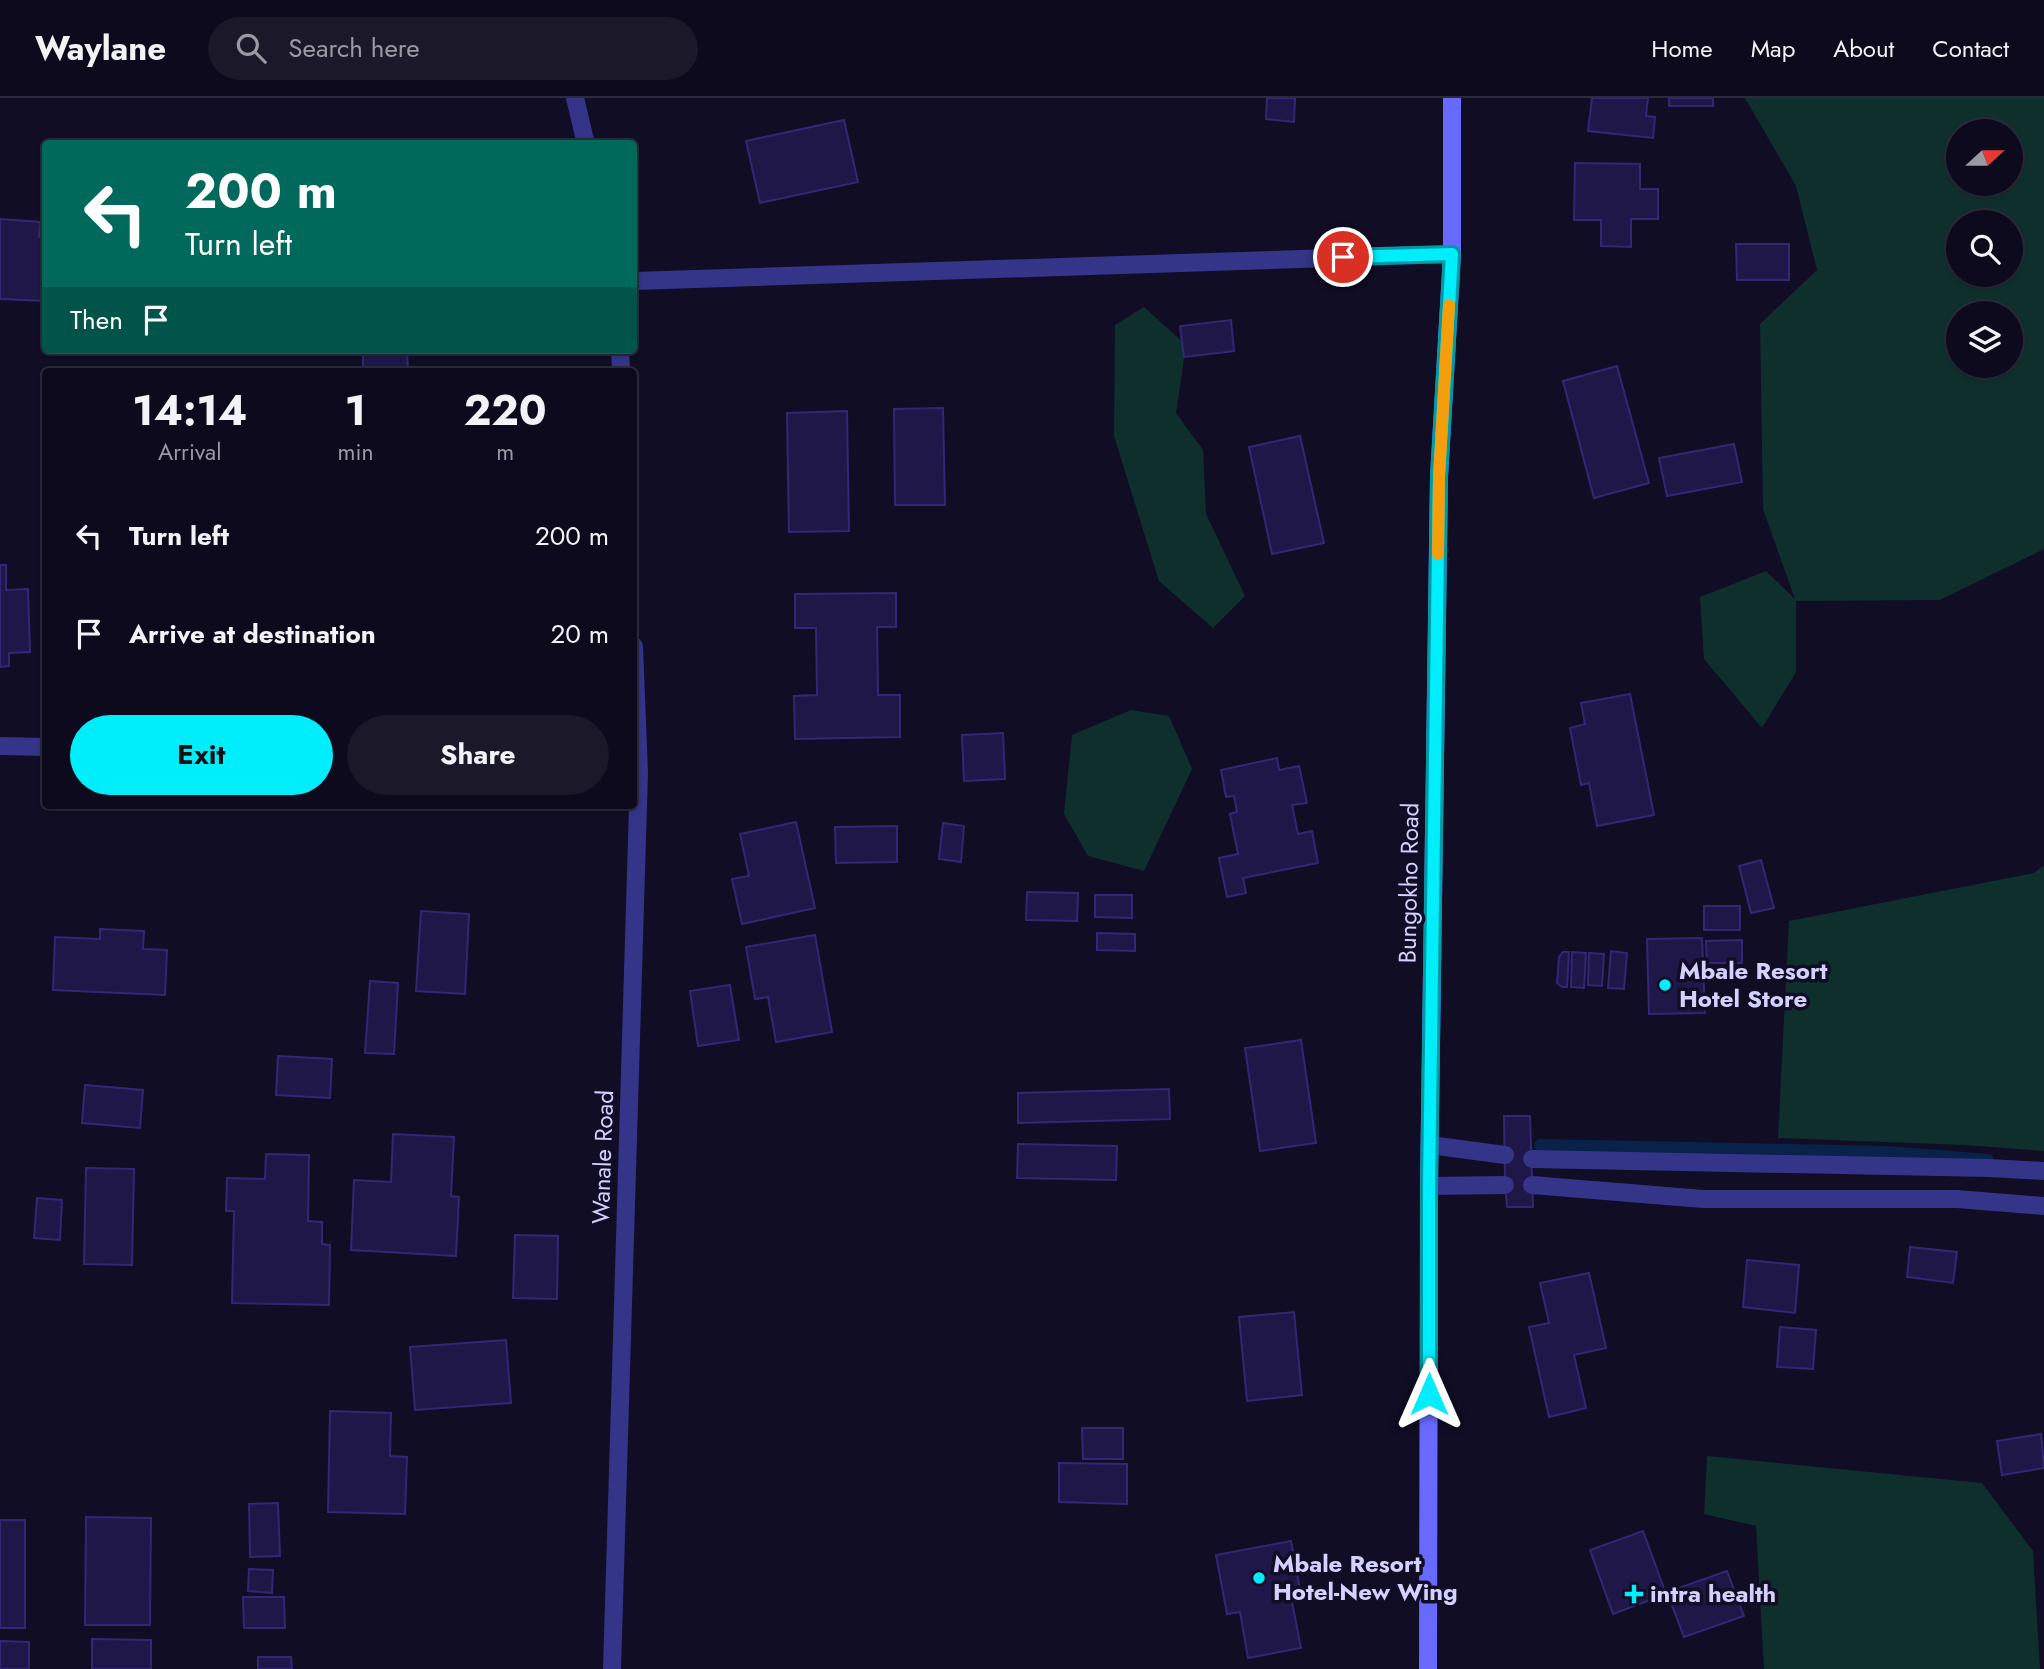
<!DOCTYPE html>
<html lang="en">
<head>
<meta charset="utf-8">
<style>
  body { margin:0; font-family:Jost,sans-serif; background:#1a1829; color:#f1f3f6; height:100vh; display:flex; flex-direction:column; font-size:26px; white-space:nowrap }
  * { box-sizing:border-box; margin:0 }
  p { font-size:23px; color:#9a9aa3 }
  .icon { flex:none; width:38px; height:38px; fill:none; stroke:currentColor; stroke-width:2; stroke-linecap:round; stroke-linejoin:round }
  .map { position:relative; flex:1; overflow:hidden }
  .side { position:absolute; left:42px; top:270px; width:595px; height:441px; display:flex; flex-direction:column; background:#0c0a1c; border-radius:7px; box-shadow:0 2px 5px #0004,0 0 0 2px #2c2b3b }
  .side>* { flex:none }
  .banner { position:absolute; left:42px; top:42px; width:595px; height:214px; border-radius:7px; box-shadow:0 2px 5px #0004,0 0 0 2px #2c2b3b; background:#00695c; color:#fff; overflow:hidden }
  .needle { width:46px; rotate:69deg }
  .buttons { position:absolute; left:1946px; top:21px; display:grid; gap:14px }
  .buttons a { display:grid; place-items:center; width:77px; height:77px; border-radius:50%; background:#0c0a1c; box-shadow:0 2px 5px #0004,0 0 0 2px #2c2b3b; font-size:35px }
  .pin { position:absolute; display:grid; place-items:center; width:60px; height:60px; color:#fff; margin:-30px; border:4px solid #fff; border-radius:50%; box-shadow:0 2px 7px #0007 }
  .me { position:absolute; width:77px; margin:-38px; rotate:0deg; stroke-linejoin:round; filter:drop-shadow(0 0 5px #0008) }
  .turn { display:flex; align-items:center; gap:24px; height:147px; padding:0 28px; font-size:32px }
  .turn .icon { width:91px; height:91px; stroke-width:2.5 }
  .turn b { display:block; font-size:49px; line-height:60px }
  .then { display:flex; align-items:center; height:66px; padding:0 28px; background:#0003; gap:14px; font-size:26px }
  .eta { display:flex; justify-content:space-evenly; align-items:center; height:119px; text-align:center }
  .eta b { font-size:42px; font-weight:700; line-height:49px }
  .button { display:flex; gap:14px; margin-top:auto; padding:14px 28px }
  .button a { flex:1; height:80px; border-radius:42px; background:#00edfc; color:#111; font-size:28px; font-weight:700; line-height:80px; text-align:center }
  .button a+a { background:#1a1829; color:#f1f3f6 }
  ul { padding:0; list-style:none }
  li { display:flex; align-items:center; gap:21px; height:98px; padding:0 28px }
  li div { flex:1 }
  li b { display:block; font-size:26px }
  li em { font-style:normal }
  header { display:flex; align-items:center; gap:42px; box-sizing:border-box; height:98px; padding:0 35px; background:#0c0a1c; border-bottom:2px solid #2c2b3b }
  header strong { font-size:33px }
  nav { display:flex; gap:38px; margin-inline-start:auto; font-size:24px }
  .search { width:490px; height:63px; background:#1a1829; display:flex; align-items:center; gap:18px; box-sizing:border-box; padding:0 24px; border-radius:38px; color:#9a9aa3; font-size:26px }
  .map>svg:first-child { display:block }
  .green { fill:#0f2f2d; fill-rule:evenodd }
  .lines { fill:none; stroke-linecap:round; stroke-linejoin:round }
  .stream { stroke:#082249; stroke-width:12 }
  .building { fill:#1f1747; stroke:#332775; stroke-width:2 }
  .lane { stroke:#343488; stroke-width:18 }
  .street { stroke:#343488; stroke-width:18 }
  .secondary { stroke:#686aff; stroke-width:18 }
  .route-casing { stroke:#009aa4; stroke-width:18 }
  .route { stroke:#00edfc; stroke-width:12 }
  .slow { stroke:#f59e0b; stroke-width:12 }
  .poi-dot { fill:#00edfc; stroke:#100d25; stroke-width:2.5 }
  .labels { text-anchor:middle; stroke-width:7; stroke-linejoin:round; paint-order:stroke }
  .street-label { font-size:24px; fill:#d4d1ff; stroke:#100d25 }
  .poi-label { font-size:24px; font-weight:bold; fill:#d4d1ff; stroke:#100d25; text-anchor:start }
</style>
</head>
<body>
<header>
<strong>Waylane</strong>
<div class="search"><svg class="icon" aria-label="search" viewBox="0 0 24 24"><circle cx="10" cy="10" r="6"/><path d="M15 15l6 6"/></svg>Search here</div>
<nav><a>Home</a><a>Map</a><a>About</a><a>Contact</a></nav>
</header>
<div class="map">
<svg width="2044" height="1571" viewBox="0 0 2044 1571">
  <rect width="100%" height="100%" fill="#100d25"/>
  <g class="green">
    <path d="M1745,0H2044V451L1940,502L1796,503V574L1762,630L1704,561L1700,499L1766,473L1795,501L1763,411L1760,226L1817,172L1796,88ZM1958,33H2011V86H1958ZM2011,124V177H1958V124ZM1958,215H2011V268H1958Z"/>
    <polygon points="1144,209 1186,247 1176,315 1203,352 1206,416 1245,498 1213,530 1159,483 1114,338 1115,227"/>
    <polygon points="1131,612 1169,618 1192,671 1144,773 1088,758 1064,716 1072,637"/>
    <polygon points="2044,767 2044,1053 1965,1047 1778,1040 1789,823 2034,775"/>
    <polygon points="1707,1358 1982,1385 2033,1453 2040,1571 1764,1571 1756,1428 1704,1416"/>
  </g>
  <g class="lines">
    <polyline class="stream" points="1540,1047 1888,1054 1988,1062"/>
  </g>
  <g class="building">
    <polygon points="1267,0 1295,0 1294,24 1266,21"/>
    <polygon points="1592,0 1648,0 1646,18 1655,19 1653,40 1588,33"/>
    <rect x="1669" y="0" width="44" height="8"/>
    <polygon points="844,22 858,84 760,105 746,43"/>
    <polygon points="1575,65 1640,66 1640,91 1658,91 1658,121 1631,121 1631,149 1601,148 1601,122 1574,122"/>
    <polygon points="0,121 40,124 39,139 46,139 46,203 0,201"/>
    <polygon points="1736,146 1789,146 1789,182 1737,182"/>
    <polygon points="1231,222 1234,253 1184,259 1180,228"/>
    <polygon points="363,253 407,253 408,273 363,273"/>
    <polygon points="1617,268 1649,385 1594,400 1563,283"/>
    <polygon points="943,310 945,407 895,407 894,311"/>
    <polygon points="847,313 849,433 789,434 787,315"/>
    <polygon points="1300,338 1324,445 1272,456 1249,349"/>
    <polygon points="1734,346 1742,384 1667,398 1659,360"/>
    <polygon points="0,467 6,467 6,492 28,491 30,554 9,555 9,568 0,569"/>
    <polygon points="896,495 896,529 877,529 878,597 900,597 900,639 795,641 794,598 817,597 816,530 795,530 795,496"/>
    <polygon points="1630,596 1654,717 1597,728 1589,685 1581,687 1570,630 1585,626 1581,605"/>
    <polygon points="1003,635 1005,681 964,683 962,637"/>
    <polygon points="1277,660 1279,672 1299,668 1307,705 1292,707 1298,736 1312,733 1318,765 1243,780 1246,795 1227,799 1219,760 1238,756 1230,716 1237,714 1234,698 1226,699 1221,672"/>
    <polygon points="796,724 815,810 742,826 732,781 749,778 740,736"/>
    <polygon points="943,725 964,728 961,764 939,761"/>
    <polygon points="897,728 897,764 836,765 835,729"/>
    <polygon points="1761,762 1774,810 1751,815 1739,768"/>
    <polygon points="1027,794 1078,795 1077,823 1026,822"/>
    <polygon points="1095,797 1132,797 1132,820 1095,819"/>
    <rect x="1704" y="808" width="36" height="24"/>
    <polygon points="421,813 469,816 465,896 416,893"/>
    <polygon points="100,831 144,833 143,851 167,852 165,897 53,892 55,839 100,841"/>
    <polygon points="1097,835 1135,836 1135,853 1097,852"/>
    <polygon points="815,837 832,934 776,944 768,899 755,901 746,849"/>
    <polygon points="1702,840 1705,915 1649,916 1647,841"/>
    <polygon points="1742,842 1742,865 1707,865 1706,843"/>
    <polygon points="1611,853 1627,855 1624,891 1608,890"/>
    <polygon points="1563,854 1569,854 1567,889 1562,889 1557,885 1559,859"/>
    <polygon points="1572,854 1586,855 1584,890 1571,889"/>
    <polygon points="1589,855 1604,856 1602,888 1588,887"/>
    <polygon points="370,883 398,885 394,956 365,955"/>
    <polygon points="730,887 739,942 698,948 690,893"/>
    <polygon points="1301,942 1316,1045 1260,1053 1245,950"/>
    <polygon points="278,958 332,961 330,1000 276,997"/>
    <polygon points="85,987 143,992 140,1030 82,1025"/>
    <polygon points="1169,991 1170,1021 1018,1025 1018,995"/>
    <polygon points="1504,1018 1530,1018 1533,1109 1507,1109 1505,1087"/>
    <polygon points="393,1036 454,1039 451,1098 459,1099 456,1158 351,1152 354,1082 391,1084"/>
    <polygon points="1018,1046 1117,1048 1116,1082 1017,1080"/>
    <polygon points="266,1056 309,1057 308,1123 322,1124 322,1146 330,1147 329,1207 232,1205 234,1113 226,1113 227,1080 265,1081"/>
    <polygon points="86,1070 134,1071 132,1167 84,1166"/>
    <polygon points="37,1100 62,1102 60,1142 34,1140"/>
    <polygon points="515,1137 558,1138 557,1201 513,1200"/>
    <polygon points="1910,1149 1957,1154 1953,1185 1907,1179"/>
    <polygon points="1747,1162 1799,1167 1795,1215 1743,1209"/>
    <polygon points="1589,1175 1606,1250 1574,1257 1586,1310 1549,1319 1529,1229 1549,1225 1540,1185"/>
    <polygon points="1294,1214 1302,1297 1247,1303 1239,1219"/>
    <polygon points="1780,1229 1816,1232 1813,1271 1777,1269"/>
    <polygon points="506,1242 511,1305 415,1312 410,1249"/>
    <polygon points="330,1313 391,1315 390,1358 407,1359 405,1416 328,1414"/>
    <polygon points="1082,1330 1123,1330 1123,1361 1083,1361"/>
    <polygon points="2041,1336 2044,1370 2002,1377 1997,1343"/>
    <polygon points="1059,1365 1127,1366 1127,1406 1059,1404"/>
    <polygon points="278,1405 280,1458 250,1459 249,1406"/>
    <polygon points="86,1419 151,1420 150,1527 85,1527"/>
    <rect x="0" y="1422" width="25" height="108"/>
    <polygon points="1643,1433 1666,1496 1613,1516 1590,1452"/>
    <polygon points="1291,1443 1302,1502 1292,1504 1301,1550 1248,1560 1240,1514 1227,1516 1216,1457"/>
    <polygon points="249,1471 273,1472 272,1495 248,1493"/>
    <polygon points="1727,1473 1744,1518 1684,1539 1667,1494"/>
    <polygon points="243,1499 284,1499 285,1530 244,1530"/>
    <polygon points="92,1541 151,1542 151,1571 92,1571"/>
    <polygon points="0,1543 29,1544 29,1571 0,1571"/>
    <polygon points="258,1559 291,1559 292,1571 258,1571"/>
  </g>
  <g class="lines">
    <g class="lane">
      <polyline points="1430,1047 1505,1057"/>
      <polyline points="1532,1061 1989,1070 2044,1073"/>
      <polyline points="1532,1087 1703,1101 1957,1101 2044,1108"/>
      <polyline points="1429,1088 1505,1087"/>
    </g>
    <g class="street">
      <polyline points="575,0 586,46"/>
      <polyline points="634,183 1452,156"/>
      <polyline points="620,252 621,273"/>
      <polyline points="0,648 46,649"/>
      <polyline points="612,1571 639,675 634,548"/>
    </g>
    <polyline class="secondary" points="1428,1571 1429,1088 1439,379 1452,156 1452,0"/>
  </g>
  <g class="lines">
    <g class="route-casing">
      <polyline id="route" points="1343,159 1452,156 1439,379 1429,1088 1429,1296"/>
    </g>
    <use href="#route" class="route"/>
    <polyline class="slow" points="1438,456 1439,379 1449,207"/>
  </g>
  <g class="poi-dot">
    <circle cx="1665" cy="887" r="7"/>
    <circle cx="1259" cy="1480" r="7"/>
    <path d="M1630.5 1485.5h7v7h7v7h-7v7h-7v-7h-7v-7h7z"/>
  </g>
  <g class="labels">
    <g class="street-label">
      <text transform="translate(1409 785) rotate(-89)" y="8">Bungokho Road</text>
      <text transform="translate(603 1059) rotate(-88)" y="8">Wanale Road</text>
    </g>
    <g class="poi-label">
      <text x="1679" y="881">Mbale Resort<tspan x="1679" dy="28">Hotel Store</tspan></text>
      <text x="1273" y="1474">Mbale Resort<tspan x="1273" dy="28">Hotel-New Wing</tspan></text>
      <text x="1650" y="1504">intra health</text>
    </g>
  </g>
</svg>
<div class="buttons">
<a><svg class="needle" viewBox="-14 -14 28 28"><path d="M0-13l5 13h-10z" fill="#e53935"/><path d="M0 13l5-13h-10z" fill="#9a9aa3"/></svg></a>
<a><svg class="icon" aria-label="search" viewBox="0 0 24 24"><circle cx="10" cy="10" r="6"/><path d="M15 15l6 6"/></svg></a>
<a><svg class="icon" aria-label="layers" viewBox="0 0 24 24"><path d="M12 4l9 5-9 5-9-5zM3 14l9 5 9-5"/></svg></a>
</div>
<div class="pin" style="left:1343px;top:159px;background:#d93025"><svg class="icon" aria-label="arrive" viewBox="0 0 24 24"><path d="M6 21V4h12l-3 4 3 4H6"/></svg></div>
<svg class="me" style="left:1429px;top:1296px" viewBox="-20 -20 40 40"><path d="M0-17L14 15 0 8-14 15z" fill="#00edfc" stroke="#fff" stroke-width="4"/></svg>
<div class="banner">
<div class="turn"><svg class="icon" aria-label="left" viewBox="0 0 24 24"><path d="M17 20v-9H6M10 6l-5 5 5 5"/></svg><div><b>200 m</b>Turn left</div></div>
<div class="then">Then<svg class="icon" aria-label="arrive" viewBox="0 0 24 24"><path d="M6 21V4h12l-3 4 3 4H6"/></svg></div>
</div>
<section class="side">
<div class="eta">
<div><b>14:14</b><p>Arrival</p></div>
<div><b>1</b><p>min</p></div>
<div><b>220</b><p>m</p></div>
</div>
<ul>
<li><svg class="icon" aria-label="left" viewBox="0 0 24 24"><path d="M17 20v-9H6M10 6l-5 5 5 5"/></svg><div><b>Turn left</b></div><em>200 m</em></li>
<li><svg class="icon" aria-label="arrive" viewBox="0 0 24 24"><path d="M6 21V4h12l-3 4 3 4H6"/></svg><div><b>Arrive at destination</b></div><em>20 m</em></li>
</ul>
<div class="button"><a>Exit</a><a>Share</a></div>
</section>
</div>
</body>
</html>
